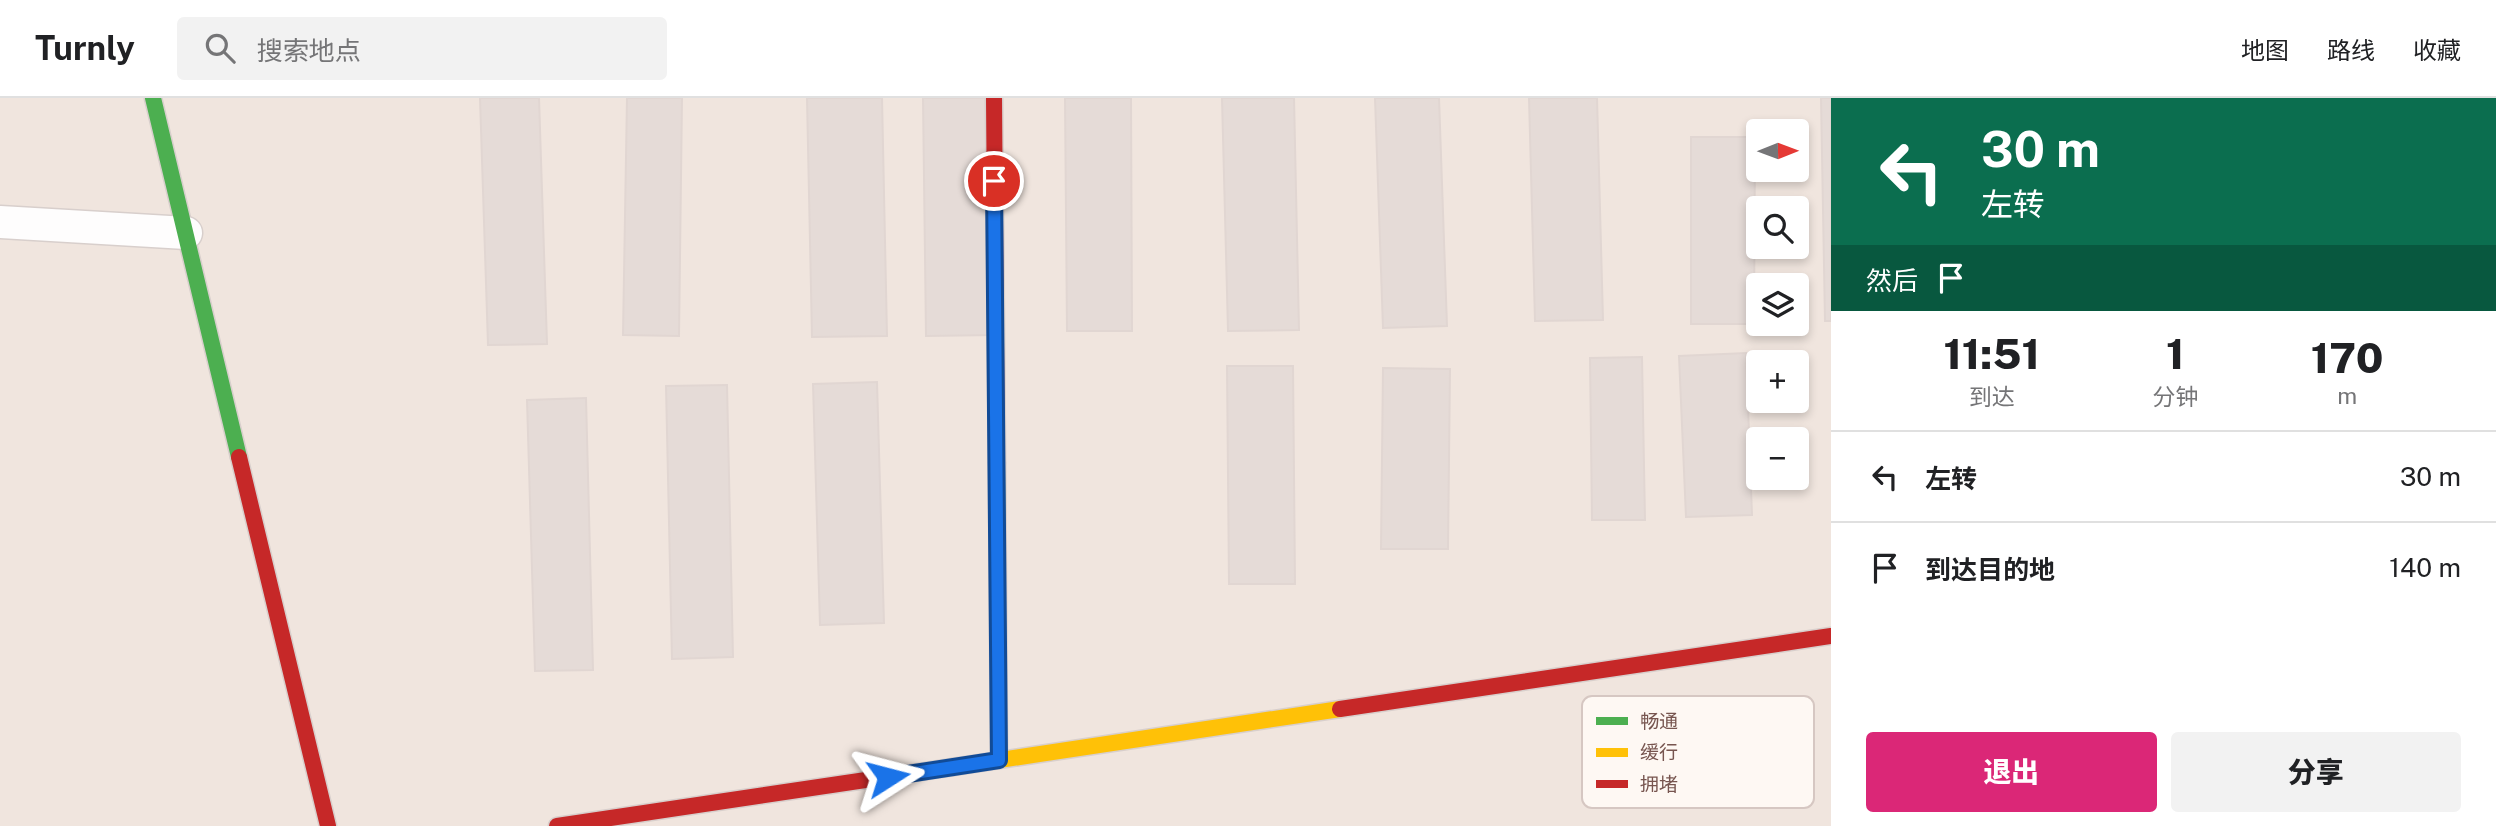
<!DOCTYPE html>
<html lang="zh">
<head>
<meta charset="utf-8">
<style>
  body { margin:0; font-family:"Public Sans","Noto Sans SC",sans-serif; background:#f2f2f2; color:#202124; height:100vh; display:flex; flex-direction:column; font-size:26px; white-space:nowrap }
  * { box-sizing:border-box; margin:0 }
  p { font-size:23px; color:#757577 }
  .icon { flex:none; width:38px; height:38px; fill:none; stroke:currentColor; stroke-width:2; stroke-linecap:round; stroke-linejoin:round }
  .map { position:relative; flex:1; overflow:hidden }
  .sheet { display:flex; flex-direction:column; background:#fff; width:665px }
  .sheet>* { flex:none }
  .banner { background:#0b6e4f; color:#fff; overflow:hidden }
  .needle { width:46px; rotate:89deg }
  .buttons { position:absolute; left:1746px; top:21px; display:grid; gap:14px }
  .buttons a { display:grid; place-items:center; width:63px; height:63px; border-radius:7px; background:#fff; box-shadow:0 4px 10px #0003; font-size:35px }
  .pin { position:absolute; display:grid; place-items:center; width:60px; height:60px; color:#fff; margin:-30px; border:4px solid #fff; border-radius:50%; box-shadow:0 2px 7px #0007 }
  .me { position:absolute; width:77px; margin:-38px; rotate:81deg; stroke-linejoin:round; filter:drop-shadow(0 0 5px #0008) }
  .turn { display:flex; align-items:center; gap:24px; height:147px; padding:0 35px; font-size:32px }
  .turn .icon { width:91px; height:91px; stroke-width:2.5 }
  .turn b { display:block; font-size:49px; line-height:60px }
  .then { display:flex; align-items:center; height:66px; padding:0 35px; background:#0003; gap:14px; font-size:26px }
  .eta { display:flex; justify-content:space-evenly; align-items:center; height:119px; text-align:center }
  .eta b { font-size:42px; font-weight:800; line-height:49px }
  .primary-button { display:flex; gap:14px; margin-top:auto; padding:14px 35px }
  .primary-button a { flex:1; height:80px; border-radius:7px; background:#db2777; color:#fff; font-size:28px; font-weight:800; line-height:80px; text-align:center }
  .primary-button a+a { background:#f2f2f2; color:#202124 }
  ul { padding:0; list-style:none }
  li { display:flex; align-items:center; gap:21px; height:91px; padding:0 35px; border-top:2px solid #e0e0e0 }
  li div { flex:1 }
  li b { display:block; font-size:26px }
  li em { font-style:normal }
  header { display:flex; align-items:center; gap:42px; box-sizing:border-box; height:98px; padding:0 35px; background:#fff; border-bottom:2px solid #e0e0e0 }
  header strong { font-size:33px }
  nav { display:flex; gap:38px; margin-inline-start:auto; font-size:24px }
  .search { width:490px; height:63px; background:#f2f2f2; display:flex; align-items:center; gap:18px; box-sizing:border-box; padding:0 24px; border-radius:7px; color:#757577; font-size:26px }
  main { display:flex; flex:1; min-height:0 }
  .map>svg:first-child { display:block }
  .residential { fill:#f0e5de; fill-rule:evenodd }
  .building { fill:#e5dbd7; stroke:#e1d6d2; stroke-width:2 }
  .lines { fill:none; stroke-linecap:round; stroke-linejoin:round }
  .street-casing { stroke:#d8cfcc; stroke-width:35 }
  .fast-casing { stroke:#d8cfcc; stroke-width:19 }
  .slow-casing { stroke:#d8cfcc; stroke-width:19 }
  .jam-casing { stroke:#d8cfcc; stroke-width:19 }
  .street { stroke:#fefdfd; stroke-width:32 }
  .fast { stroke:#4caf50; stroke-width:16 }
  .slow { stroke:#ffc107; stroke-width:16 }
  .jam { stroke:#c62828; stroke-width:16 }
  .route-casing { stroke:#114b97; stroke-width:18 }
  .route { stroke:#1a73e8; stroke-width:12 }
  .key { fill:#fef8f3; stroke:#d6c7c2; stroke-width:2 }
  .key-label { font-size:19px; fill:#77554f }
</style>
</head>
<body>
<header>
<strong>Turnly</strong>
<div class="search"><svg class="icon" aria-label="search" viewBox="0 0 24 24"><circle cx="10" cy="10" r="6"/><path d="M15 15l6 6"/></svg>搜索地点</div>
<nav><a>地图</a><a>路线</a><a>收藏</a></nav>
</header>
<main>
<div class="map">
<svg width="1831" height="728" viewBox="0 0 1831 728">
  <rect width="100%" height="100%" fill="#f8f4f0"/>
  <path class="residential" d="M0,0H1831V728H0ZM1759,33H1797V72H1759ZM1759,110H1797V149H1759ZM1759,187H1797V226H1759ZM1759,264H1797V303H1759ZM1759,341H1797V380H1759Z"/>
  <g class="building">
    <polygon points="480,0 539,0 547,246 488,247"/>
    <polygon points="627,0 682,0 679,238 623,237"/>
    <polygon points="807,0 882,0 887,238 812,239"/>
    <polygon points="923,0 990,0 994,237 926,238"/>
    <polygon points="1065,0 1131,0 1132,233 1067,233"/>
    <polygon points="1222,0 1294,0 1299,232 1228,233"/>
    <polygon points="1375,0 1439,0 1447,228 1383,230"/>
    <polygon points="1529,0 1597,0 1603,222 1535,223"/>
    <polygon points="1821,0 1831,0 1831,223 1825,223"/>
    <polygon points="1691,39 1755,39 1754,226 1691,226"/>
    <polygon points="1746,255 1752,417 1686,419 1679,258"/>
    <polygon points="1642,259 1645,422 1592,422 1590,260"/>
    <polygon points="1227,268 1293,268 1295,486 1229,486"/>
    <polygon points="1383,270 1450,271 1448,451 1381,451"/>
    <polygon points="877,284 884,525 820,527 813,286"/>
    <polygon points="727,287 733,559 672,561 666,288"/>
    <polygon points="586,300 593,572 535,573 527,302"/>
  </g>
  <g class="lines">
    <g class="street-casing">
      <polyline id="street" points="0,124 186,135"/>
    </g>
    <g class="fast-casing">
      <g id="fast">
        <polyline points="153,0 239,359"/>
        <polyline points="997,365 999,662"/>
      </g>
    </g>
    <g class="slow-casing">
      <polyline id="slow" points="953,669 1340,611"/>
    </g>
    <g class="jam-casing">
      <g id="jam">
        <polyline points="994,0 997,365"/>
        <polyline points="239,359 328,728"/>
        <polyline points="1340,611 1831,538"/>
        <polyline points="557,728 953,669"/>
      </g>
    </g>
    <use href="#street" class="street"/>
    <use href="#fast" class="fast"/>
    <use href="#slow" class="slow"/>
    <use href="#jam" class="jam"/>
  </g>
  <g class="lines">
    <g class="route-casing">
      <polyline id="route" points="888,679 999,662 994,83"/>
    </g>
    <use href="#route" class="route"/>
  </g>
  <rect x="1582" y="598" width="232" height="112" rx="10" class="key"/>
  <rect x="1596" y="619" width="32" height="8" fill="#4caf50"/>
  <rect x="1596" y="650" width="32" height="9" fill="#ffc107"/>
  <rect x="1596" y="682" width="32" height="8" fill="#c62828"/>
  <g class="key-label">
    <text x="1640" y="630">畅通</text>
    <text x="1640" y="661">缓行</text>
    <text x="1640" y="693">拥堵</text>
  </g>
</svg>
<div class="buttons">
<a><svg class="needle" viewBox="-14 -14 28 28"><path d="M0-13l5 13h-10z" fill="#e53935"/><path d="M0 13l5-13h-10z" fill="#757577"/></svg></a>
<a><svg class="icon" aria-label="search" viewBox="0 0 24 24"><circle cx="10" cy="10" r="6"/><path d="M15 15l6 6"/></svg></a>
<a><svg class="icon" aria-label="layers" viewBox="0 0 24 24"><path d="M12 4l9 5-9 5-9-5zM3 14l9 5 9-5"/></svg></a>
<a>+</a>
<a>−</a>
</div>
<div class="pin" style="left:994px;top:83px;background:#d93025"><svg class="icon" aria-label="arrive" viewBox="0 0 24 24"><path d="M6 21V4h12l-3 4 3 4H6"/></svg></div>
<svg class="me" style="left:888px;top:679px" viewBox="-20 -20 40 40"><path d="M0-17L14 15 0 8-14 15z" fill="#1a73e8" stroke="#fff" stroke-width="4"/></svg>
</div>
<section class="sheet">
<div class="banner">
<div class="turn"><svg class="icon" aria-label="left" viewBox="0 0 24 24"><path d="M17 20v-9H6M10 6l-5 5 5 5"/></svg><div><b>30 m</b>左转</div></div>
<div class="then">然后<svg class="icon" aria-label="arrive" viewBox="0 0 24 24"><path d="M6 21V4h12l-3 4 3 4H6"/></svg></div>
</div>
<div class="eta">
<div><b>11:51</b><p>到达</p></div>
<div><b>1</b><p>分钟</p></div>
<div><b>170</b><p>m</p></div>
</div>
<ul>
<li><svg class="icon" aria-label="left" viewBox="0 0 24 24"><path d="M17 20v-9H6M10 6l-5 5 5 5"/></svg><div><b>左转</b></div><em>30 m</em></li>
<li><svg class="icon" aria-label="arrive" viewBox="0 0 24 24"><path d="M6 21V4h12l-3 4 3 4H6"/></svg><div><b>到达目的地</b></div><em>140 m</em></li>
</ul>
<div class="primary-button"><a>退出</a><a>分享</a></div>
</section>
</main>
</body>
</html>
